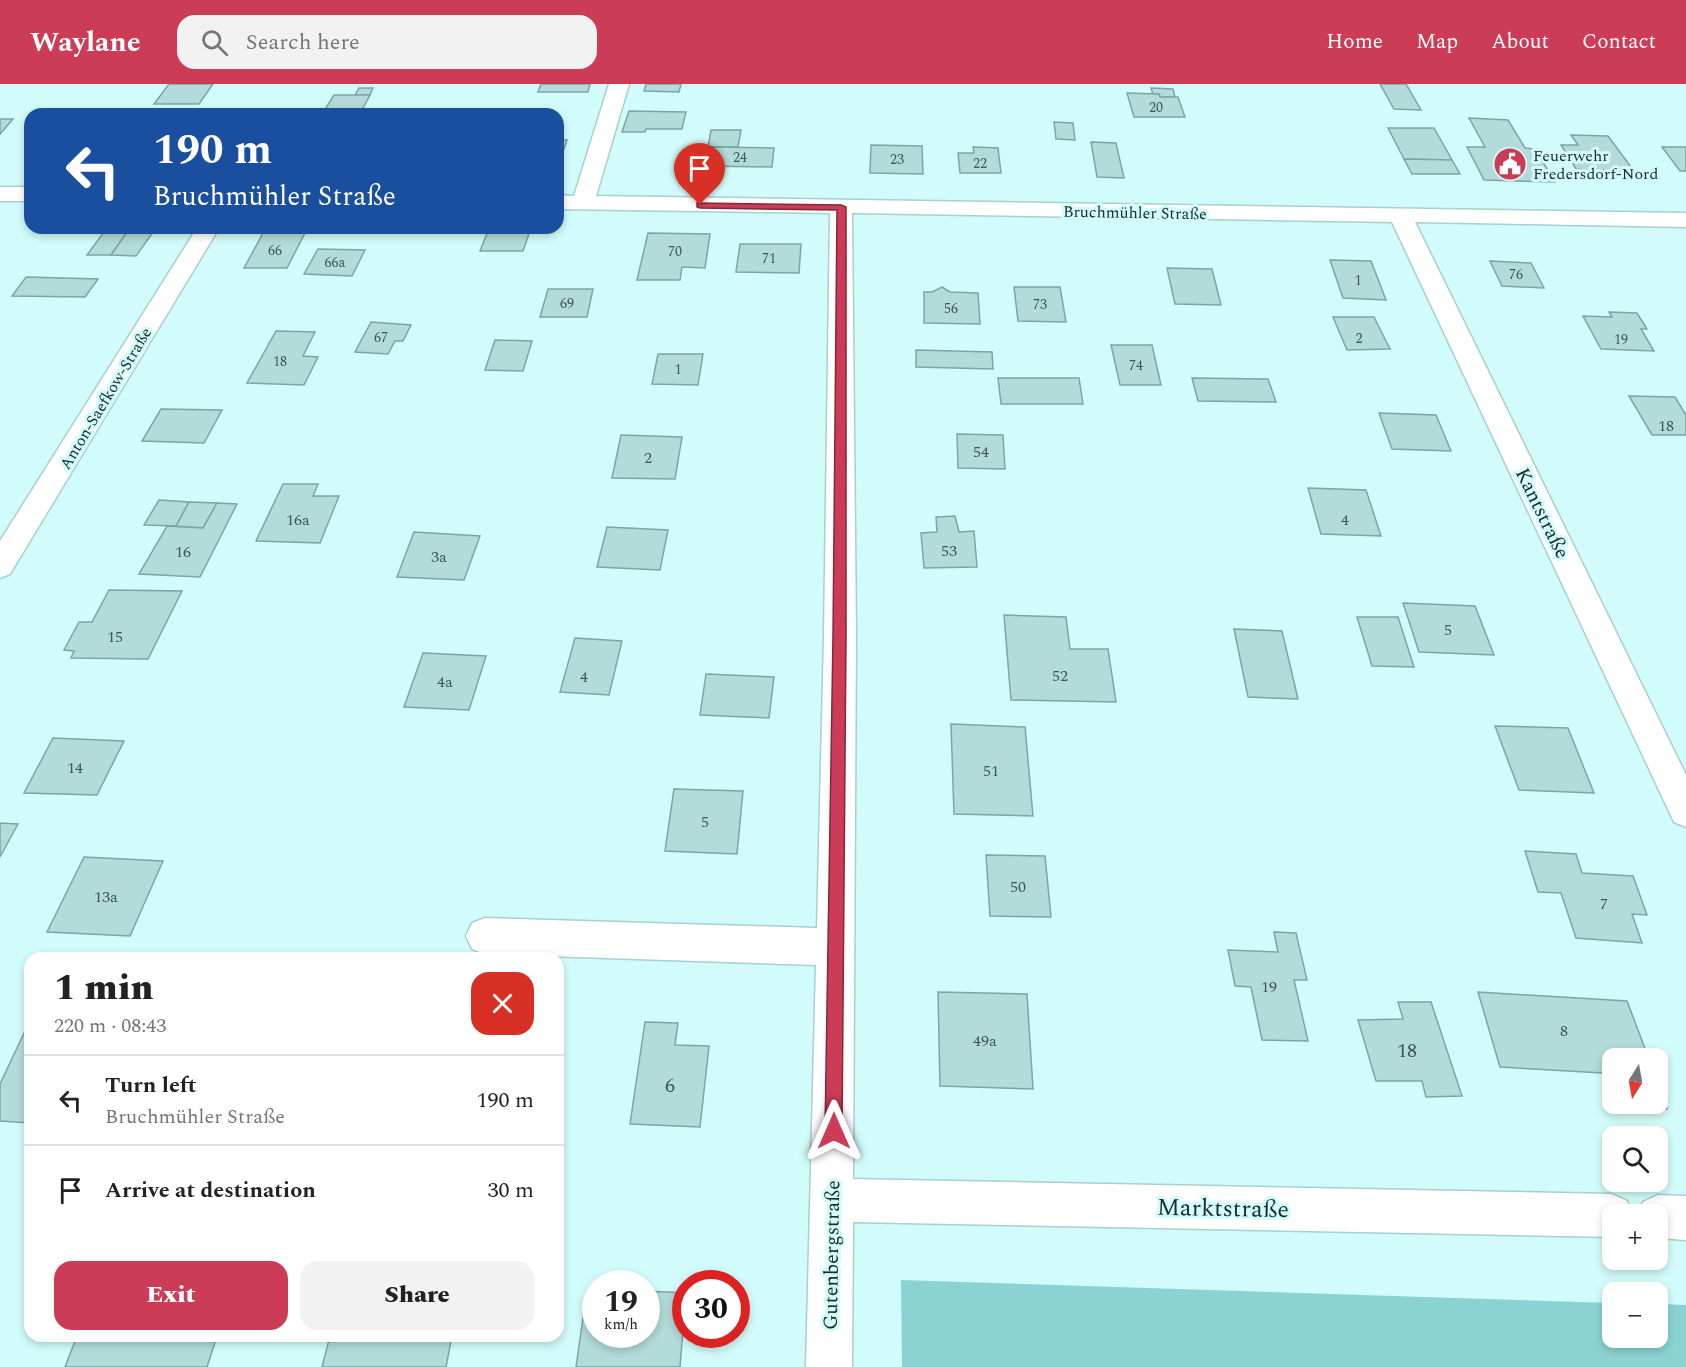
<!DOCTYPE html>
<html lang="en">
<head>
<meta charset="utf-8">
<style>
  body { margin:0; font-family:Spectral,serif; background:#f2f2f2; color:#222; height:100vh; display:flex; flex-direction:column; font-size:22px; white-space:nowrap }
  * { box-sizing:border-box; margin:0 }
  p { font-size:20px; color:#767676 }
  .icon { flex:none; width:33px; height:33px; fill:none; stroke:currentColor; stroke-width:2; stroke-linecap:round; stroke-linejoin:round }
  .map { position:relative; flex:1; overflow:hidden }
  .details { position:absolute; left:24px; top:868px; width:540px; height:390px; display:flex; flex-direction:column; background:#fff; border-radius:18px; box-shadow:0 3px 9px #0003 }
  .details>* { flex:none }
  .top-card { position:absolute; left:24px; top:24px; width:540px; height:126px; border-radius:18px; box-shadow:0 3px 9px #0003; background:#1a4fa0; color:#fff; overflow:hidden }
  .needle { width:39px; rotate:191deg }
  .controls { position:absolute; left:1602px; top:964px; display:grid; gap:12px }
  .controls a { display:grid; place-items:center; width:66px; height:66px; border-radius:12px; background:#fff; box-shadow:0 3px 9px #0003; font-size:30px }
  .speed { position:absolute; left:582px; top:1186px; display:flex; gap:12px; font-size:30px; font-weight:700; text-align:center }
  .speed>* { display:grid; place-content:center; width:78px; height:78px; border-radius:50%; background:#fff; box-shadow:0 3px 9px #0003; line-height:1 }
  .speed small { font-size:15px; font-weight:400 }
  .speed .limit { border:9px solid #d22; background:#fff; color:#111 }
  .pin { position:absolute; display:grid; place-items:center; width:51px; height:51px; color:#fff; margin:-62px -26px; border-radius:50% 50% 50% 0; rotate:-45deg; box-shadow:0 0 6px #0007 }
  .pin .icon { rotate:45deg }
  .me { position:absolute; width:66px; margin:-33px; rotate:0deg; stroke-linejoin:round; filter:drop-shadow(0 0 4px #0008) }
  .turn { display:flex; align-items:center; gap:21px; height:126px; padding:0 30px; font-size:27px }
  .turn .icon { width:78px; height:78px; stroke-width:2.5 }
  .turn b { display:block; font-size:42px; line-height:51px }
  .round { display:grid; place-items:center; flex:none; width:63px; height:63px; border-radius:18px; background:#f2f2f2 }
  .headline { display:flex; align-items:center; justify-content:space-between; height:102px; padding:0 30px }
  h1 { font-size:36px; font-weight:800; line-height:45px }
  .primary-button { display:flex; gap:12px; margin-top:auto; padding:12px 30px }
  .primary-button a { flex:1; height:69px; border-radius:18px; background:#cd3c56; color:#fff; font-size:24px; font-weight:800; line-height:69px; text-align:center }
  .primary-button a+a { background:#f2f2f2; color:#222 }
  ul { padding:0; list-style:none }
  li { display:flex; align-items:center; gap:18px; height:90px; padding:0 30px; border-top:2px solid #e0e0e0 }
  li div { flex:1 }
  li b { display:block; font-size:22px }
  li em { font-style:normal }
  header { display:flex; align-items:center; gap:36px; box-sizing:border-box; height:84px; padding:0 30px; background:#cd3c56; color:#fff }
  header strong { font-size:28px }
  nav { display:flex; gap:33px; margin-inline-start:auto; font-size:21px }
  .search { width:420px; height:54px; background:#f2f2f2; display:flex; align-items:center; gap:15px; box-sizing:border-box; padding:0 21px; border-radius:18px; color:#767676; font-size:22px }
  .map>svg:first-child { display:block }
  .green { fill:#8bd3d2 }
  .building { fill:#b2dbda; stroke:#7da5a5; stroke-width:1.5 }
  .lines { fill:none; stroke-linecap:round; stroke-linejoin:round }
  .minor-casing { stroke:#a7d0cf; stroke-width:3 }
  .minor { fill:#fff; fill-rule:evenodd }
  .route { fill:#cd3c56; stroke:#852738; stroke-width:1.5 }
  .labels { text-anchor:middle; stroke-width:6; stroke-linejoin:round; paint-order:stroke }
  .far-number-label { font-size:14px; fill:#405656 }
  .far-poi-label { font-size:16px; fill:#1a2a2a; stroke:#d2fcfb; text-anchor:start }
  .far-street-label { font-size:16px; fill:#1a2a2a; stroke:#d2fcfb }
  .number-label { font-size:16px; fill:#405656 }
  .street-label { font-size:20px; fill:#1a2a2a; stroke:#d2fcfb }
  .near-number-label { font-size:20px; fill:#405656 }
  .near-street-label { font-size:24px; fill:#1a2a2a; stroke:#d2fcfb }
</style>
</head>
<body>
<header>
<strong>Waylane</strong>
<div class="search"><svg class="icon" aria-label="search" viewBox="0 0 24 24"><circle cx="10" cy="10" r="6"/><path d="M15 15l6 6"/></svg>Search here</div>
<nav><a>Home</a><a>Map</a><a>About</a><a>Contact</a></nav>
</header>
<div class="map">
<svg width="1686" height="1283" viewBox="0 0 1686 1283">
  <rect width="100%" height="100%" fill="#d2fcfb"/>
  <polygon class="green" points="901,1196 1612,1219 1612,1254 1658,1254 1658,1220 1686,1221 1686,1283 902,1283"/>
  <g class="building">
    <polygon points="169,0 213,0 199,20 154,20"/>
    <polygon points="541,0 590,0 588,8 538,8"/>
    <polygon points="646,0 681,0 679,8 644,7"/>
    <polygon points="1380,0 1406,0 1421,26 1394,25"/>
    <polygon points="359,4 373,4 370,11 355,11"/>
    <polygon points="1151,4 1173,5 1175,13 1160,13 1159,10 1153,10"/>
    <polygon points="1127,9 1159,10 1160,13 1178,13 1185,33 1134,33"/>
    <polygon points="334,11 370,11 360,30 322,30"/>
    <polygon points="629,27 686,28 682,45 646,45 645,48 622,48"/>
    <polygon points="1469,34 1508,36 1525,64 1535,65 1555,98 1484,96 1467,63 1485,63"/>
    <polygon points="0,35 13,35 0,50"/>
    <polygon points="1054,38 1073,39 1075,56 1056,55"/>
    <polygon points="1388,44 1434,44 1452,76 1404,75"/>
    <polygon points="711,46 741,46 738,63 708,63"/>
    <polygon points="1571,51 1608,52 1634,87 1601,86 1605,92 1587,92 1584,86 1576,85 1561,61 1578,61"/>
    <polygon points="558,56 567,56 558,83"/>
    <polygon points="1091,58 1116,59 1124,94 1097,93"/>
    <polygon points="871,61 922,62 923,90 870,89"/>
    <polygon points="708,63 774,64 772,83 705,82"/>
    <polygon points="973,63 998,64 1001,89 960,89 958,69 974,69"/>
    <polygon points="1662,63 1686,63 1686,87 1680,87"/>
    <polygon points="1404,75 1452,76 1460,90 1412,90"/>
    <polygon points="107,144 130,144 111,171 87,171"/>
    <polygon points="130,144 156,144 136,172 111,171"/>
    <polygon points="489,144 531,144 523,167 480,167"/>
    <polygon points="263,149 305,149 287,184 244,184"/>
    <polygon points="648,149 710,150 705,184 682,183 680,196 637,196"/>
    <polygon points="740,160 801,160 799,189 736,188"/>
    <polygon points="318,165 365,166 352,192 304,190"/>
    <polygon points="1330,176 1371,177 1386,216 1343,214"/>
    <polygon points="1490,177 1531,179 1544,204 1502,202"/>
    <polygon points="1167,184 1212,185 1221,221 1175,220"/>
    <polygon points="26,193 98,195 85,213 12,212"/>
    <polygon points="942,203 950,208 978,209 980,240 924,239 924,208 932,208"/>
    <polygon points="1014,203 1060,203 1066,238 1018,237"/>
    <polygon points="548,205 593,205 587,233 540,233"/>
    <polygon points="1609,228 1637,229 1647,245 1641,245 1654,267 1601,265 1583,232 1612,233"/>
    <polygon points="1333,233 1374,233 1390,265 1347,266"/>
    <polygon points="371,238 411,241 403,257 395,257 388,270 355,268"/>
    <polygon points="276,247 315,248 303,272 318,273 304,301 247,299"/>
    <polygon points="495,256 532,257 523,287 485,286"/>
    <polygon points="1111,261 1152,261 1161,301 1120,301"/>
    <polygon points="916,266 992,268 993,285 916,283"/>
    <polygon points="658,270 703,270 698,301 652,300"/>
    <polygon points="998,294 1079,294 1083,320 1001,320"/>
    <polygon points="1192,294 1268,295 1276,318 1198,317"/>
    <polygon points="1629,312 1675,313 1686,331 1686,351 1652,351"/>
    <polygon points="161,325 222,326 204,359 142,357"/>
    <polygon points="1379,329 1436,331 1451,367 1392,365"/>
    <polygon points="957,350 1003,351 1005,385 958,384"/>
    <polygon points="621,351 682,353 675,395 612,394"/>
    <polygon points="283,400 318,400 313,412 339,412 320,459 256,457"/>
    <polygon points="1308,404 1366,406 1381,452 1321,450"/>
    <polygon points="159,416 189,418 176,442 144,441"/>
    <polygon points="189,418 217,419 203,444 176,442"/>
    <polygon points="217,419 237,420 200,493 139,490 167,442 203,444"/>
    <polygon points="955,432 959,448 974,447 977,483 924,484 921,449 937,448 936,433"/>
    <polygon points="607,443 668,446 660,486 597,483"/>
    <polygon points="414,448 480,452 464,496 397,493"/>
    <polygon points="109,506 182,507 148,575 71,574 74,567 64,566 79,538 92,538"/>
    <polygon points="1403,519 1475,522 1494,571 1419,568"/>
    <polygon points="1004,531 1066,533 1070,565 1108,565 1116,618 1011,616"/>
    <polygon points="1357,533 1398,533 1414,583 1372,582"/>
    <polygon points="1234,545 1282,547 1298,615 1248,613"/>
    <polygon points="575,554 622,557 609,611 560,608"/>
    <polygon points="423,569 486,572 469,626 404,623"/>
    <polygon points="706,590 774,593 769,634 700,631"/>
    <polygon points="951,640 1025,643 1033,732 954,730"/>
    <polygon points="1495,642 1568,644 1594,709 1519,706"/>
    <polygon points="53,654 124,657 97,711 24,709"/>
    <polygon points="674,705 743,707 737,770 665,767"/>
    <polygon points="0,739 18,740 0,773"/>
    <polygon points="1525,767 1576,770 1582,789 1633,792 1647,831 1632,830 1642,859 1576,854 1561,809 1538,808"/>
    <polygon points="986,771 1045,772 1051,833 990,832"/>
    <polygon points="84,773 163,777 130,852 47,848"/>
    <polygon points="1274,848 1296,849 1307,896 1294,896 1308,957 1262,956 1251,903 1235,902 1228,866 1278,868"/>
    <polygon points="938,908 1027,910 1033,1005 940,1002"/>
    <polygon points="1478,908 1627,917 1649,975 1612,975 1612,1017 1603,989 1500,983"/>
    <polygon points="1398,918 1431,918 1462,1012 1426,1013 1422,997 1376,997 1358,936 1403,935"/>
    <polygon points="645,938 678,939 675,961 709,962 700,1043 630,1040"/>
    <polygon points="26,945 30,946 30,1039 0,1037 0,1000"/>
    <polygon points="1658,999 1667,1025 1615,1023 1614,1020 1658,1020"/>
    <polygon points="646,1207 686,1209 680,1283 576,1283 584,1227 596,1228 596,1251 646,1251"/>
    <polygon points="77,1252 217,1252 207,1283 65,1283"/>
    <polygon points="330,1252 452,1252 446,1283 322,1283"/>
  </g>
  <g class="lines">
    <g class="minor-casing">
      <g id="minor">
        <polygon points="609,0 629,0 596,112 1686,129 1686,143 1415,138 1686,691 1686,743 1674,738 1392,138 852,129 856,552 853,1095 1612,1110 1627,1117 1633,1131 1612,1131 1612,1153 853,1138 852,1283 806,1283 816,881 485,870 472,865 466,852 472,839 485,834 817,844 824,552 830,129 558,125 558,111 574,112"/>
        <rect x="0" y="103" width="30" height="14"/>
        <polygon points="197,144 219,144 10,490 0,494 0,457"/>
        <polygon points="1658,1111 1686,1112 1686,1156 1658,1154 1658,1131 1637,1131 1643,1118"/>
      </g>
    </g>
    <use href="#minor" class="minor"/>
  </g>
  <polygon class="route" points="697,119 841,121 846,123 846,552 842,1047 840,1053 834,1055 827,1053 825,1047 833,552 837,126 700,124 697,123"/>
  <defs>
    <g id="civic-disc" transform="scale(1.725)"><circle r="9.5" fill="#cd3c56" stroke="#d2fcfb"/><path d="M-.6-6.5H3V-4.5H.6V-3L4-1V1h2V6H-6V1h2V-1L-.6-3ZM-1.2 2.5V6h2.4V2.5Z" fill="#fff"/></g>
  </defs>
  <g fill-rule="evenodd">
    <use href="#civic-disc" x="1510" y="80"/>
  </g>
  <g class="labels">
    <g class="far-number-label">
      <text x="1156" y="28">20</text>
      <text x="740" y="78">24</text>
      <text x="897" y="80">23</text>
      <text x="980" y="84">22</text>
      <text x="275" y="171">66</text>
      <text x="675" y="172">70</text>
      <text x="769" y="179">71</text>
      <text x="335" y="183">66a</text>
      <text x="1516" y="195">76</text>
      <text x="1358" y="201">1</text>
      <text x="567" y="224">69</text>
      <text x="1040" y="225">73</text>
      <text x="951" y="229">56</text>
      <text x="381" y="258">67</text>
      <text x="1359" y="259">2</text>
      <text x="1621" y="260">19</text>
      <text x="280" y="282">18</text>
      <text x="1136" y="286">74</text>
      <text x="678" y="290">1</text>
    </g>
    <g class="far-poi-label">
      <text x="1533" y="77">Feuerwehr<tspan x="1533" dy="18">Fredersdorf-Nord</tspan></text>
    </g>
    <g class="far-street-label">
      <text transform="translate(1135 128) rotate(1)" y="6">Bruchmühler Straße</text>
      <text transform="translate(105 314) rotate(-59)" y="6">Anton-Saefkow-Straße</text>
    </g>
    <g class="number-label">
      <text x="1666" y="347">18</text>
      <text x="981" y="373">54</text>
      <text x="648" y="379">2</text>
      <text x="298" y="441">16a</text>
      <text x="1345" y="441">4</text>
      <text x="949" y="472">53</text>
      <text x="183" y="473">16</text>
      <text x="439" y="478">3a</text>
      <text x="1448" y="551">5</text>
      <text x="115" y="558">15</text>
      <text x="1060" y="597">52</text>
      <text x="584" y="598">4</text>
      <text x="445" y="603">4a</text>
      <text x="75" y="689">14</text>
      <text x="991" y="692">51</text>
      <text x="705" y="743">5</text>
      <text x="1018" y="808">50</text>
      <text x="106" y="818">13a</text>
      <text x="1604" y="825">7</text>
      <text x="1269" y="908">19</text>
      <text x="1564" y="952">8</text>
      <text x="985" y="962">49a</text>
    </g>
    <g class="street-label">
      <text transform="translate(1543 429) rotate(64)" y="7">Kantstraße</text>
      <text transform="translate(831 1171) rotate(-89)" y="7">Gutenbergstraße</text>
    </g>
    <g class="near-number-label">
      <text x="1407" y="973">18</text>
      <text x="670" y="1008">6</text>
    </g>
    <g class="near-street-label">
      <text transform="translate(1223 1124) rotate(1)" y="8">Marktstraße</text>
    </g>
  </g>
</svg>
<div class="controls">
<a><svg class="needle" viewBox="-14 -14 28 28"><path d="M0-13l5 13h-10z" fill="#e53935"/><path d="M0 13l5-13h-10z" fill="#767676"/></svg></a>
<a><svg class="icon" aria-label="search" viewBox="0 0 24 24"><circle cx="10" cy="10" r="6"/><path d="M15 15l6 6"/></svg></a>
<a>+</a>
<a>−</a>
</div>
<div class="speed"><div>19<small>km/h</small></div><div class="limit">30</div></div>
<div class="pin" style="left:700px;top:121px;background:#d93025"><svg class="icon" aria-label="arrive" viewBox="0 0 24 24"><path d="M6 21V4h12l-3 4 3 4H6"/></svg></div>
<svg class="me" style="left:834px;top:1047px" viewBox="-20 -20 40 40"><path d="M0-17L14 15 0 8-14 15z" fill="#cd3c56" stroke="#fff" stroke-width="4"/></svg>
<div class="top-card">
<div class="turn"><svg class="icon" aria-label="left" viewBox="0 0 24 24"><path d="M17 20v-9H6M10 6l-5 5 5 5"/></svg><div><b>190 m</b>Bruchmühler Straße</div></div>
</div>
<section class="details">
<div class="headline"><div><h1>1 min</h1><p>220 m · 08:43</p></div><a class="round" style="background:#d93025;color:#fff"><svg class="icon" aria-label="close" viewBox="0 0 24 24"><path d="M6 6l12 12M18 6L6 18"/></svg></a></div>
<ul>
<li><svg class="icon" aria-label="left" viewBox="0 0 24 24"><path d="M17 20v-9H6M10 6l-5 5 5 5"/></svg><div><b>Turn left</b><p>Bruchmühler Straße</p></div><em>190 m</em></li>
<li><svg class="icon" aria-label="arrive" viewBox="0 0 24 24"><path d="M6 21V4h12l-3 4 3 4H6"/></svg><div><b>Arrive at destination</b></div><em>30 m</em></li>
</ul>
<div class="primary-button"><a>Exit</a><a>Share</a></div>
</section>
</div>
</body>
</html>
